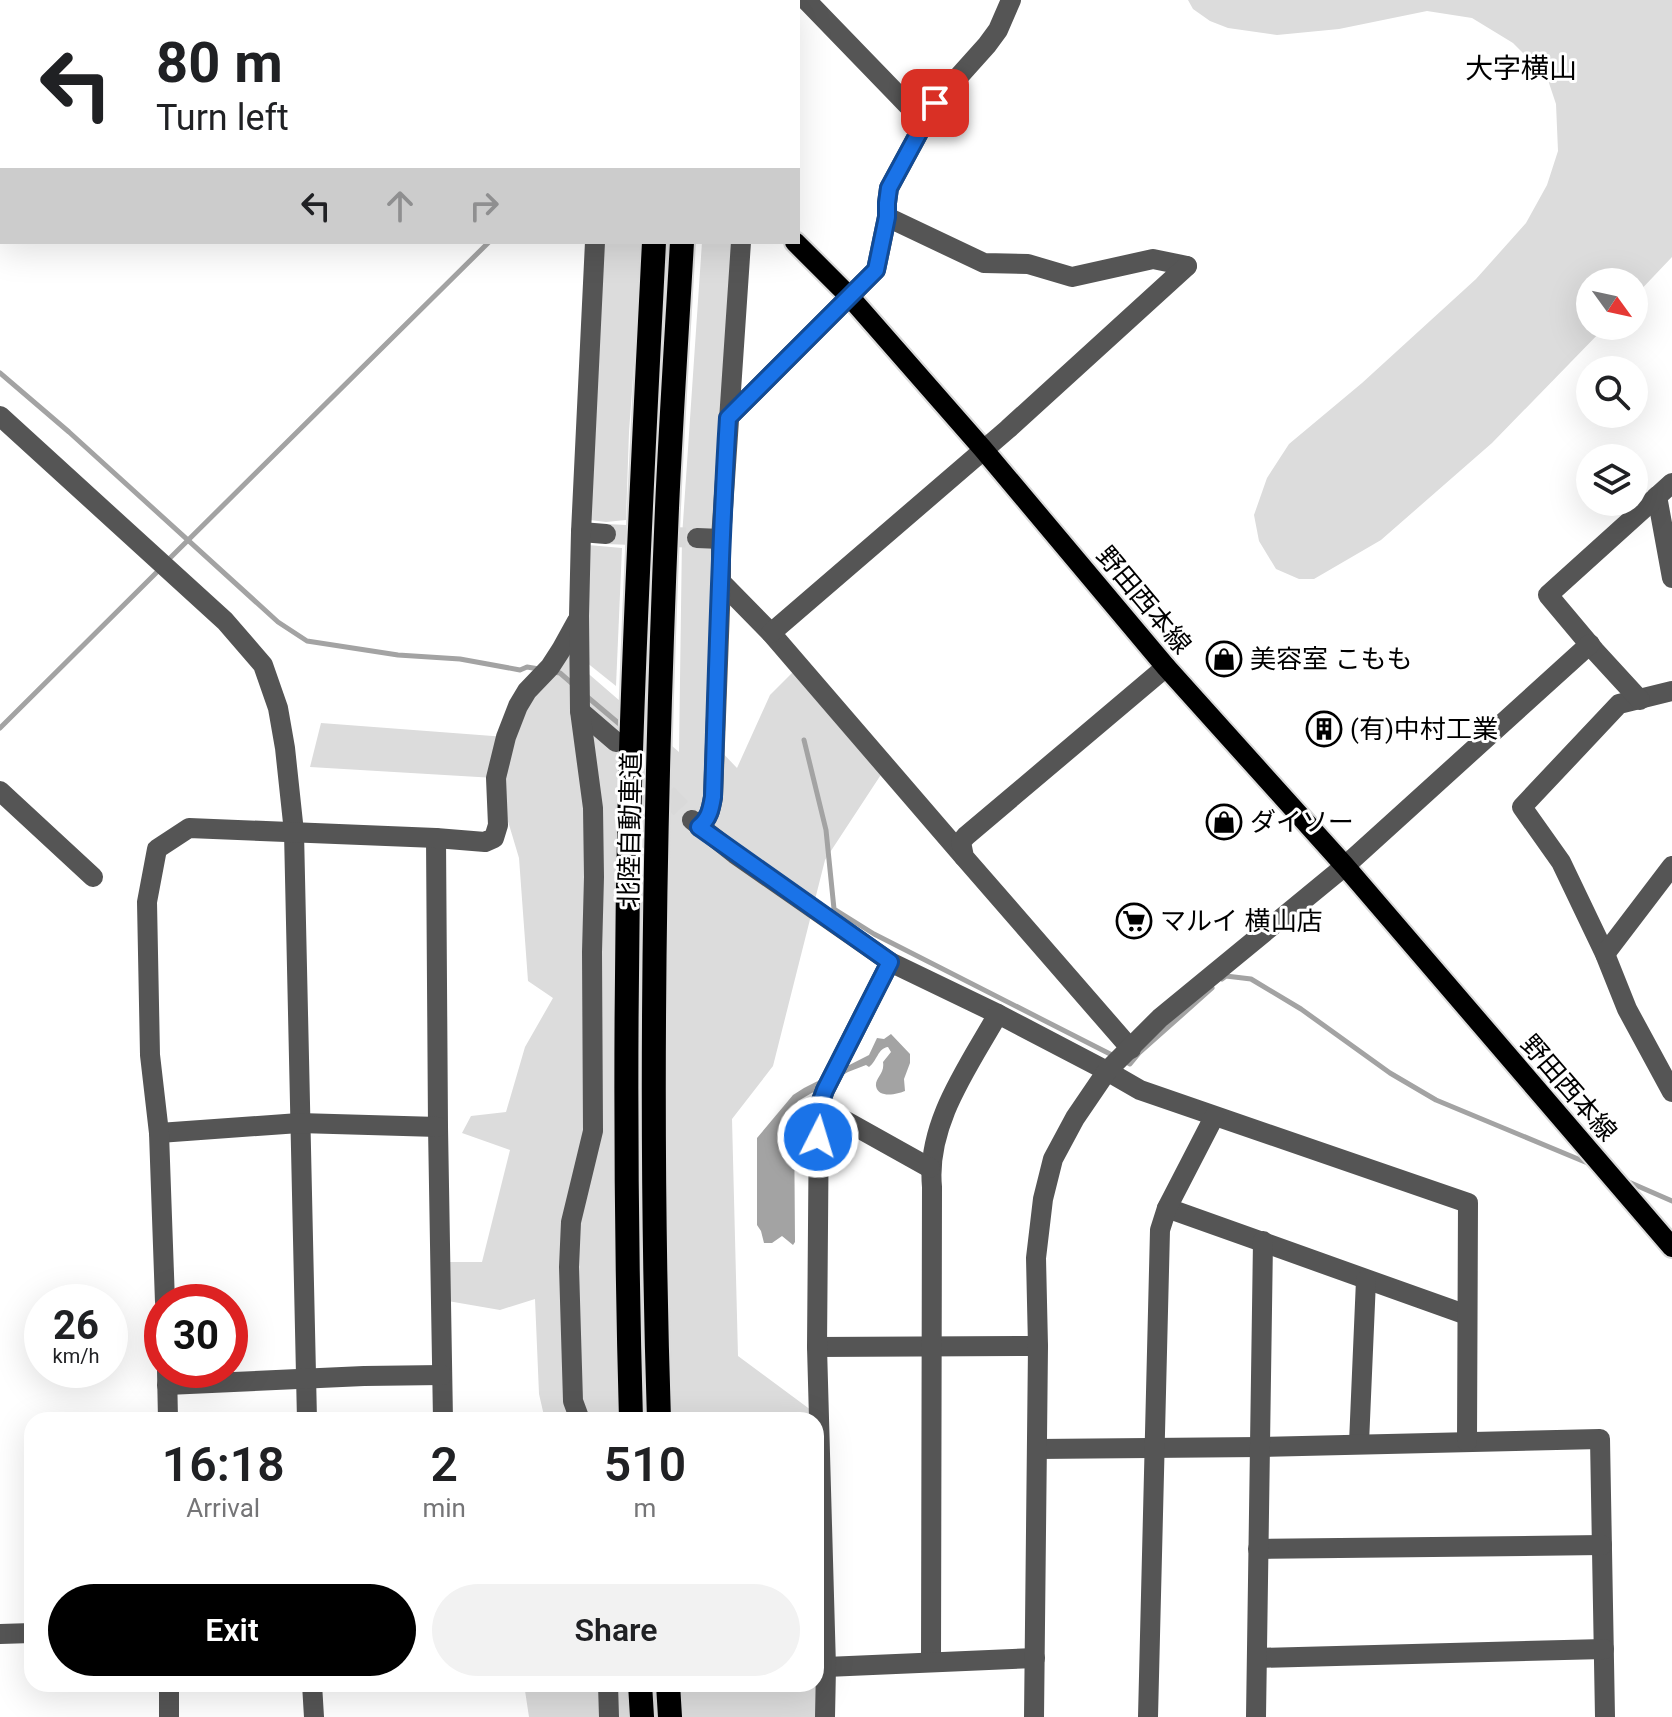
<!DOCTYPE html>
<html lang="en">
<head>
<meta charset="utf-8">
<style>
  body { margin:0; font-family:Roboto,"Noto Sans JP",sans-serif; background:#f2f2f2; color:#202124; height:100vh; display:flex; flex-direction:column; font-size:30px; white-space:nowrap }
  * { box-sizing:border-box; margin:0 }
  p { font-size:26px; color:#757577 }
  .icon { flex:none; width:44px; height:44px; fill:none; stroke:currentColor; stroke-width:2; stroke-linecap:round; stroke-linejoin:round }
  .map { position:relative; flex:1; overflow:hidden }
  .drawer { position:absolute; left:24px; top:1412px; width:800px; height:280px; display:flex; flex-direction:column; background:#fff; border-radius:24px; box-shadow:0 8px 32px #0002 }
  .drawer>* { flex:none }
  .banner { position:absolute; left:0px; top:0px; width:800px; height:244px; box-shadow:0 8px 32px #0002; background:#fff; color:#202124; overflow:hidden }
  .needle { width:52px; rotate:123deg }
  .controls { position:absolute; left:1576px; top:268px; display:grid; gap:16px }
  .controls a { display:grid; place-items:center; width:72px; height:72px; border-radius:50%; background:#fff; box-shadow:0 8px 32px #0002; font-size:40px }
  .speed { position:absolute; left:24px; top:1284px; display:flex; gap:16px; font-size:40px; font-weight:700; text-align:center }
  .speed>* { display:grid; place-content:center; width:104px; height:104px; border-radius:50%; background:#fff; box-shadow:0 8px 32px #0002; line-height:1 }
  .speed small { font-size:20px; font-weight:400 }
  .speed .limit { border:12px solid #d22; background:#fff; color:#111 }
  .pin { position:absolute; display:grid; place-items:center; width:68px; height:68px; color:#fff; margin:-34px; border-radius:16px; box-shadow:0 4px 12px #0006 }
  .me { position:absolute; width:88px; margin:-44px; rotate:5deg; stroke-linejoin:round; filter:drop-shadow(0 0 6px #0008) }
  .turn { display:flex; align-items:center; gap:28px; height:168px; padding:0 24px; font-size:36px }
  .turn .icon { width:104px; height:104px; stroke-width:2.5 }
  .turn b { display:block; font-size:56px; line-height:68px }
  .lanes { display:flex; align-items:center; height:76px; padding:0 24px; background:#0003; justify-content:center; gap:40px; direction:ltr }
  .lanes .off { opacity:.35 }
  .eta { display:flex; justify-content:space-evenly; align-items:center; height:136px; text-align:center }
  .eta b { font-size:48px; font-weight:600; line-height:56px }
  .cta { display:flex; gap:16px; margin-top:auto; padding:16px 24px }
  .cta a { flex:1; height:92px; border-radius:48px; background:#000; color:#fff; font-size:32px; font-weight:600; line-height:92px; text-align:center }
  .cta a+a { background:#f2f2f2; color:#202124 }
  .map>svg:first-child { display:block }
  .green { fill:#dcdcdc }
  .water { fill:#a3a3a3 }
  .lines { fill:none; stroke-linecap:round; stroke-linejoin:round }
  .stream { stroke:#a3a3a3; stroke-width:5 }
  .minor-tunnel { stroke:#d9d9d9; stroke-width:20; stroke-dasharray:20 10; stroke-linecap:butt }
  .major-casing { stroke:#dbdbdb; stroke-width:24 }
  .highway-casing { stroke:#dbdbdb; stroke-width:28 }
  .minor { stroke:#555; stroke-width:20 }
  .major { stroke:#000; stroke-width:20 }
  .highway { stroke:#000; stroke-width:24 }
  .route-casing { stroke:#114b97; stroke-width:20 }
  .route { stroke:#1a73e8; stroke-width:14 }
  .labels { text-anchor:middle; stroke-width:6; stroke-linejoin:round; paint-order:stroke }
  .street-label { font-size:26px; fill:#000; stroke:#fff }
  .poi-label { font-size:26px; fill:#000; stroke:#fff; text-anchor:start }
  .neighbourhood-label { font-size:28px; fill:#000; stroke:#fff }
</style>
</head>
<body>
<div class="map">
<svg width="1672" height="1717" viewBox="0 0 1672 1717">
  <rect width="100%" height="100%" fill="#fff"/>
  <g class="green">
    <polygon points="1188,0 1672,0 1672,257 1634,297 1634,282 1590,282 1590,326 1606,326 1492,443 1381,540 1314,579 1299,579 1276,569 1259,541 1254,515 1267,478 1289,444 1362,383 1476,279 1526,223 1547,185 1558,151 1556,104 1547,77 1513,43 1472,18 1427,11 1339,29 1277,35 1228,28 1210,21 1193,9"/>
    <polygon points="604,242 643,242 629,432 626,520 606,522 590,520"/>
    <polygon points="702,242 742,242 715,745 737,768 770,695 799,666 886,767 825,860 773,1066 732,1119 738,1356 819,1416 825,1717 529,1717 524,1684 816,1684 816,1420 545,1420 539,1394 535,1299 500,1310 442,1300 441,1262 482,1262 510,1150 462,1133 471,1116 506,1112 525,1047 553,998 528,981 519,858 495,778 310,767 321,723 506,737 561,650 679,752 682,537"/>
    <polygon points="588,545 622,548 616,686 586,662"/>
  </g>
  <path class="water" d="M891,1034L910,1054V1063L904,1079L905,1091C898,1094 878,1099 876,1086C875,1078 885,1074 883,1062L891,1052L888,1047C878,1048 877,1061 869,1067L866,1065L848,1072L798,1101L794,1111L795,1242L793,1245L782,1236L772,1243H764L761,1231L757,1225V1138L793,1095L804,1088L869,1055L877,1038L884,1039Z"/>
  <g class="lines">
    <g class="stream">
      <polyline points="728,2 730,0"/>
      <polyline points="0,373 69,432 278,622 307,641 398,655 460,659 520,670 527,667 539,669"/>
      <polyline points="166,562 489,242"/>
      <polyline points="553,672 560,673 575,686"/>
      <polyline points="585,695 623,727"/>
      <polyline points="0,728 159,570"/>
      <polyline points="804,740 826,830 834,909 874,934 1116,1057"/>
      <polyline points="1222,979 1226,976 1251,979 1301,1009 1390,1073 1436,1100 1590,1164"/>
      <polyline points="1125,1061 1130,1064 1139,1053 1212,988"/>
      <polyline points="1624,1180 1672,1201"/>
    </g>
    <g class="minor-tunnel">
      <polyline points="606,534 697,538"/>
      <polyline points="625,751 692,820"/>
    </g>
    <g class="major-casing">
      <g id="major">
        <polyline points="554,0 556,2"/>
        <polyline points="110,2 120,0"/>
        <polyline points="0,23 2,22"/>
        <polyline points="795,242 849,296 983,449 1166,667 1345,866 1672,1247"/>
      </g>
    </g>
    <g class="highway-casing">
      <g id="highway">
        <polyline points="672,2 672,0"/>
        <polyline points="701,2 701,0"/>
        <path d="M631,1420C625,1209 625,997 630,785C635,604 645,423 654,242"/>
        <path d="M659,1420C649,1116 654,811 667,508C671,419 677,330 682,242"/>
        <polyline points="640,1684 642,1717"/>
        <polyline points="668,1684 670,1717"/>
      </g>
    </g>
    <g class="minor">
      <polyline points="806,0 925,123"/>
      <polyline points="0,97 2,95"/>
      <polyline points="887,217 984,263 1028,264 1072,277 1153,259 1187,266"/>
      <polyline points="741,242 721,539 721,582 771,633 964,857"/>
      <polyline points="0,416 225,621 263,665 278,708 285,748 294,832 307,1420"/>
      <polyline points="728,418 876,270 887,217 887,203 889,188 935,103 987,45 998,30 1011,0"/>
      <polyline points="1657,496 1672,578"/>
      <polyline points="581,532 606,534"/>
      <polyline points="697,538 721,539"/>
      <polyline points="771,633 1008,429 1187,266"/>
      <polyline points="1672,691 1619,704 1522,807 1561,862 1605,954 1627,1009 1672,1092"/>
      <polyline points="1640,700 1595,651 1548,595 1672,483"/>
      <polyline points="580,711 616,742"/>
      <polyline points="0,791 93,877"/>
      <polyline points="692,820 735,854 890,962 998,1014"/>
      <path d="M699,827C709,819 711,809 713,797L721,582"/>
      <polyline points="436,838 438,1127 443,1420"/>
      <polyline points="1605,954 1672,866"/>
      <polyline points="1131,1049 964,857 961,842 966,836 1166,667"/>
      <polyline points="819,1106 825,1090 890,962"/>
      <polyline points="159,1133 299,1123 438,1127"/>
      <polyline points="1167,1208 1467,1315"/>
      <polyline points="165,1302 159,1133 150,1055 147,902 157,849 189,828 436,838 485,842 494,838 498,825 496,778 506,737 518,706 527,691 550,667 561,650 577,621"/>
      <polyline points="817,1347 1038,1346"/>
      <polyline points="167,1370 168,1420"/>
      <polyline points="167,1385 364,1376 442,1375"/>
      <polyline points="580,1420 573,1401 569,1267 571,1222 593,1131 592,952 594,877 593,808 580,711 579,616 581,532 595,242"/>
      <polyline points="1359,1443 1366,1280"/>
      <polyline points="1037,1449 1260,1447 1600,1439 1605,1717"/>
      <polyline points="1258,1549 1602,1545"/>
      <polyline points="0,1634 32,1633"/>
      <polyline points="1257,1658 1604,1649"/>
      <path d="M931,1662L932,1187C926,1124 968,1067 998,1014L1107,1071L1140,1090L1468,1203L1467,1442"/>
      <polyline points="826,1667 1035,1658"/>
      <polyline points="169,1684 169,1717"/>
      <polyline points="312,1684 314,1717"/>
      <polyline points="608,1684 609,1717"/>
      <polyline points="825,1717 826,1667 817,1347 819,1106 930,1168"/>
      <polyline points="1034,1717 1038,1346 1036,1258 1043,1199 1053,1159 1075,1118 1107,1071 1160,1018 1345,866 1590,644"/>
      <polyline points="1148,1717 1160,1230 1167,1208 1214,1117"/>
      <polyline points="1256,1717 1263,1241"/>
    </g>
    <use href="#major" class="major"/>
    <use href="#highway" class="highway"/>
  </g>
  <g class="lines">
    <g class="route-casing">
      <path id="route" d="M818,1137L819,1106L825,1090L890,962L699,827C709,819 711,809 713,797C717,671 720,544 728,418L876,270L887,217V203L889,188L935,103"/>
    </g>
    <use href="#route" class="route"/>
  </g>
  <defs>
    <g id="shop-ring" transform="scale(1.8)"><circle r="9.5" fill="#fff" stroke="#000" stroke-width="1.5"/><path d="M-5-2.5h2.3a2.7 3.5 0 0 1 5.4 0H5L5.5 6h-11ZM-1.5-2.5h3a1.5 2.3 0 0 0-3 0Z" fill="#000"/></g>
    <g id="building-ring" transform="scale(1.8)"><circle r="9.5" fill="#fff" stroke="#000" stroke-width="1.5"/><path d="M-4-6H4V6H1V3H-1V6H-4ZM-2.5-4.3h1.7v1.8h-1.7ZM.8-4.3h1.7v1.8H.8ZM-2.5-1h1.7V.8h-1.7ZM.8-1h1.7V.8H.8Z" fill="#000"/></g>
    <g id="supermarket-ring" transform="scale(1.8)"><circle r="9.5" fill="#fff" stroke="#000" stroke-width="1.5"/><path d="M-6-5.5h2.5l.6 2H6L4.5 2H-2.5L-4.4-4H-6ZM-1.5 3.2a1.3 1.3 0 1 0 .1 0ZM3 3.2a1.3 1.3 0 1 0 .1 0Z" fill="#000"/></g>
  </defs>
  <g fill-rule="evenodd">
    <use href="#shop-ring" x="1224" y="659"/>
    <use href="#building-ring" x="1324" y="729"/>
    <use href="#shop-ring" x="1224" y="822"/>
    <use href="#supermarket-ring" x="1134" y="921"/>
  </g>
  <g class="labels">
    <g class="street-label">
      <text transform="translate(1144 600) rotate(50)" y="9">野田西本線</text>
      <text transform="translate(630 830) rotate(-89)" y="9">北陸自動車道</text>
      <text transform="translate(1569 1088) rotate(49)" y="9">野田西本線</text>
    </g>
    <g class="poi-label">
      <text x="1250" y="668">美容室 こもも</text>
      <text x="1350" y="738">(有)中村工業</text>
      <text x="1250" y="831">ダイソー</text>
      <text x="1160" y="930">マルイ 横山店</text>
    </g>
    <g class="neighbourhood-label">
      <text x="1521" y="78">大字横山</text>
    </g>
  </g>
</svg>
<div class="controls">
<a><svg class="needle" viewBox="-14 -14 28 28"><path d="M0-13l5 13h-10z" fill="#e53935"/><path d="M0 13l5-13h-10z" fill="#757577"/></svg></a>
<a><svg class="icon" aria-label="search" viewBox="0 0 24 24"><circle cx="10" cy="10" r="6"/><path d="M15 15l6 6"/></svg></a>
<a><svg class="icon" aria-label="layers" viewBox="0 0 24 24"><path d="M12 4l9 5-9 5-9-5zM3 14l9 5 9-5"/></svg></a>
</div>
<div class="speed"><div>26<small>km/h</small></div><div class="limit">30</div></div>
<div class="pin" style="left:935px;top:103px;background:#d93025"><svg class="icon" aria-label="arrive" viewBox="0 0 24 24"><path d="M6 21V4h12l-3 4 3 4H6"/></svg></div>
<svg class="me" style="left:818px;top:1137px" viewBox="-20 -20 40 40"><circle r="17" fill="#1a73e8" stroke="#fff" stroke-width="3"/><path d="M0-11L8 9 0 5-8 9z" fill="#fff"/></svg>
<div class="banner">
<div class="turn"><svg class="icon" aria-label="left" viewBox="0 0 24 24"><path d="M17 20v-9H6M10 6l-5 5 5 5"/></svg><div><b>80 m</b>Turn left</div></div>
<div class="lanes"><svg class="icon" aria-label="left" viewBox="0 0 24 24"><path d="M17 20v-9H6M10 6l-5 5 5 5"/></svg><svg class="icon off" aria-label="ahead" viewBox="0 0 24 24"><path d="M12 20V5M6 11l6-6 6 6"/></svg><svg class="icon off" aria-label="right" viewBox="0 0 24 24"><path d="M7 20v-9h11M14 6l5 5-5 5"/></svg></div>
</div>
<section class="drawer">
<div class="eta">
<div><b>16:18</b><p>Arrival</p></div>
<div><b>2</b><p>min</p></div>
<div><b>510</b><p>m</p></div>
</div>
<div class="cta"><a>Exit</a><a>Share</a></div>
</section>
</div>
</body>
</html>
